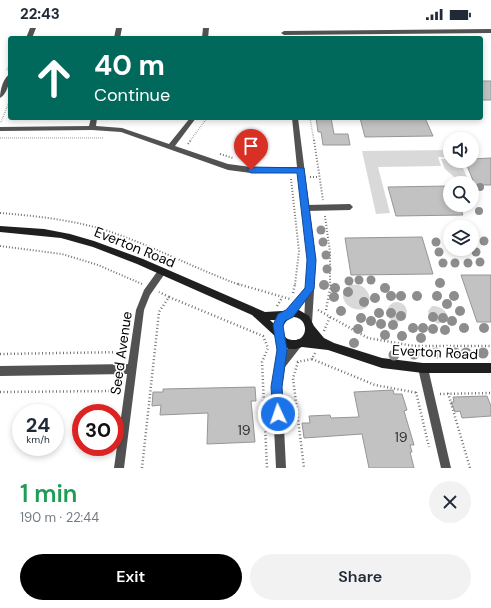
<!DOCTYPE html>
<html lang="en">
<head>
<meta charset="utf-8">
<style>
  body { margin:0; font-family:"DM Sans",sans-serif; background:#f2f2f3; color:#1f2937; height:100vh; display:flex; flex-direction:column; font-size:15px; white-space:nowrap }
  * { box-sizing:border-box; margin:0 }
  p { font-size:13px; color:#747a83 }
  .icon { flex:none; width:22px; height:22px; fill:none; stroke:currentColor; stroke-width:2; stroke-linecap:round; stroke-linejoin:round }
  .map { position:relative; height:440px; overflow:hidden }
  .drawer { display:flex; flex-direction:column; background:#fff; flex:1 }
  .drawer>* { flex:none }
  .banner { position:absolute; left:8px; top:8px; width:475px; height:84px; border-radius:4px; box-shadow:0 2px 6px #0003; background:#00695c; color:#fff; overflow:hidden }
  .tools { position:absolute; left:443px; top:104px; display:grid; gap:8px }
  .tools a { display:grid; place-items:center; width:36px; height:36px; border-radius:50%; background:#fff; box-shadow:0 2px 6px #0003; font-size:20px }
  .speed { position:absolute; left:12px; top:376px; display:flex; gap:8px; font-size:20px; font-weight:700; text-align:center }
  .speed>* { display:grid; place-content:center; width:52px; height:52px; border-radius:50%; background:#fff; box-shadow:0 2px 6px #0003; line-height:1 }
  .speed small { font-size:10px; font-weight:400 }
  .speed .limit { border:6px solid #d22; background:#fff; color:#111 }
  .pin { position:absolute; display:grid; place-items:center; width:34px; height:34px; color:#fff; margin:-41px -17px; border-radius:50% 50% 50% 0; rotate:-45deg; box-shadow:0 0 4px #0007 }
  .pin .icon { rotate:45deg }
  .me { position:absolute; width:44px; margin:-22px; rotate:357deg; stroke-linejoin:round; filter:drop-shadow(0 0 3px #0008) }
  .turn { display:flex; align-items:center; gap:14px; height:84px; padding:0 20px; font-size:18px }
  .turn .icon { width:52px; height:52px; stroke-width:2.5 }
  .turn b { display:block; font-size:28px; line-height:34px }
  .round { display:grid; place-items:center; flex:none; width:42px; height:42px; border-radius:21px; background:#f2f2f3 }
  .headline { display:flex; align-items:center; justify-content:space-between; height:68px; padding:0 20px }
  h1 { font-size:24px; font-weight:600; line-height:30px; color:#1e9e55 }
  .action { display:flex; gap:8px; margin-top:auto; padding:8px 20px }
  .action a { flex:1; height:46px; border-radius:24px; background:#000; color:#fff; font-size:16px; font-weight:600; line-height:46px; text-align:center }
  .action a+a { background:#f2f2f3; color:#1f2937 }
  .status { display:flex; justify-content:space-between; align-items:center; height:28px; padding:0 20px; background:#fff; direction:ltr }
  .status svg { height:11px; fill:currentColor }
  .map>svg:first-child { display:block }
  .green { fill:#d9d9d9 }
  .building { fill:#c2c2c2; stroke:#969696 }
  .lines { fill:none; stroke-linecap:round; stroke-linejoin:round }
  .path-far2 { stroke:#747474; stroke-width:1.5; stroke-dasharray:0.5 1.5; stroke-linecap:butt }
  .path-far1 { stroke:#747474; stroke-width:2; stroke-dasharray:1 2; stroke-linecap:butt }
  .path { stroke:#747474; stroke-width:2.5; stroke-dasharray:1 2.5; stroke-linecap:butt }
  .lane { fill:#525252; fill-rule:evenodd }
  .street { fill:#525252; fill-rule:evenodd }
  .secondary { fill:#1f1f1f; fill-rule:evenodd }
  .tree { fill:#8d8d8d }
  .route { fill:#1a73e8; stroke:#114b97 }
  .labels { text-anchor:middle; stroke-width:3.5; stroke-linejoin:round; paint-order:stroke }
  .street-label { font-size:14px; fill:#000; stroke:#fff }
  .near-number-label { font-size:14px; fill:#303030 }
</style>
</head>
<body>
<div class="status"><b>22:43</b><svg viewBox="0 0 49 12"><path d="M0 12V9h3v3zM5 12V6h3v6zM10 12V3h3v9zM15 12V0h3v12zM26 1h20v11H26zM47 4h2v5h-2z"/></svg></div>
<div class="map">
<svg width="491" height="440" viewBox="0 0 491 440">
  <rect width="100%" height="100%" fill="#fff"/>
  <g class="green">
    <polygon points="450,122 450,129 438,129 441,138 378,139 390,185 376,186 362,123"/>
    <polygon points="450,130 450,133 460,133 469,154 461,155 445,141 441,131"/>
    <path d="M350,257C360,255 368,260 370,271L367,279C352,289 332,267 350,257Z"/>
    <circle cx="397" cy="284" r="10"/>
    <path d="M432,278C441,278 450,284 446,293L438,296L430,291L428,283Z"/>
  </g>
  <g class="building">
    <rect x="481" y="53" width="10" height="19"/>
    <polygon points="316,90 331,90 334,106 348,106 350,117 323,117 321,104 318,104"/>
    <polygon points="360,90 425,90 433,108 365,109"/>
    <polygon points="491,130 491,157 475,157 465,133 472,133 472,131"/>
    <polygon points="450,158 450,177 459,177 463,187 396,188 388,159"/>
    <polygon points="422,209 433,246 351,247 345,210"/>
    <polygon points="461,247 491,247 491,294 477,294"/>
    <polygon points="255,359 256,373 251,373 255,414 207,416 208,385 160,387 161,377 152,378 153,364 163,364 163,361"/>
    <polygon points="393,362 394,366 402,366 407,382 404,383 414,417 410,417 412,424 410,424 414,440 369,440 362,406 304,410 302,395 310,395 309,388 330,387 331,390 359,389 354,364"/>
    <polygon points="487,368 491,378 491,388 462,390 460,383 455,384 451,374 454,374 453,369"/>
  </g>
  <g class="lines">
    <g class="path-far2">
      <polyline points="7,42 10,36"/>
      <polyline points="310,90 314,113"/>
      <polyline points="1,94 10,72"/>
      <polyline points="0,110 103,110"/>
      <polyline points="190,113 207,90"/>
    </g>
    <g class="path-far1">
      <polyline points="314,112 323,172"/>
      <polyline points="188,116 191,112"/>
      <polyline points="220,126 233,130"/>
      <polyline points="310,149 319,149"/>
      <polyline points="291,151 299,223 295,257"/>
      <path d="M0,185C37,188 75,192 111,204C155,219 196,241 240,257"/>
      <polyline points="325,188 330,224 330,257"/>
      <polyline points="0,218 62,226 98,237 142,256"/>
    </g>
    <g class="path">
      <polyline points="238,256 290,271"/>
      <polyline points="293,265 295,256"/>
      <polyline points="169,269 263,308 268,320 262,334 267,440"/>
      <polyline points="277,278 282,270"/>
      <polyline points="318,282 368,310 414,318 491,318"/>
      <polyline points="326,282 331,256"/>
      <polyline points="324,303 330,289"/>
      <polyline points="0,326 125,324"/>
      <polyline points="312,331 375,357 418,365"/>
      <polyline points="297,334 312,331 315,325"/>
      <polyline points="298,334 293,350 304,440"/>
      <polyline points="0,364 119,363"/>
      <polyline points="416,364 429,419"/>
      <polyline points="448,365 470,440"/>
      <polyline points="440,366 491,365"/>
      <polyline points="142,440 159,284 169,269 159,264"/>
    </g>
    <polygon class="lane" points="350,176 353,179 350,182 306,183 303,180 306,177"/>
    <g class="street">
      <polygon points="30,0 36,0 32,10 26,10"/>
      <polygon points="116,0 122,0 120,10 114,10"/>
      <polygon points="203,0 209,0 208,10 202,10"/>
      <polygon points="491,1 491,5 284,7 281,5 284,3"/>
      <path d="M10,46C10,54 7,66 0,70C0,62 3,50 10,46Z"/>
      <polygon points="91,90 97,90 96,98 122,100 169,116 190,90 196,90 175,118 228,136 251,139 297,139 292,90 298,90 316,232 312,295 311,298 308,299 305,298 304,295 305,273 292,289 289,290 286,289 285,286 306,258 308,232 298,145 251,145 228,142 121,104 92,102 0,103 0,99 89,98"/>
      <polygon points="162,240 165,241 166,244 150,267 144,282 124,440 114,440 127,346 0,348 0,338 128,336 136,282 144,262 159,241"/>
      <polygon points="281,306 284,307 286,322 295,313 298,311 301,313 303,316 285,339 282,359 286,440 276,440 272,359 277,326 276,310 278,307"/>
      <polygon points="423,335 426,337 428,340 451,440 441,440 418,340 420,337"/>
    </g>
    <path class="secondary" d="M0,198L44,201L70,206L94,213L143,231L265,284L299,282L309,288L314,298L324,310L334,315L382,330L423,335H491V345H423L382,340L328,322L302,319L296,321H289L281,316L276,309L252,287L137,236L93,219L61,210L0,204ZM294,289C310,291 308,314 292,312C278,311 281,291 294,289ZM270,292H276L274,296Z"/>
  </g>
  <g class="tree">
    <circle cx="480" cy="159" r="4"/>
    <circle cx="479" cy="183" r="4"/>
    <circle cx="321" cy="202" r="4.5"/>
    <circle cx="484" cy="213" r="4.5"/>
    <circle cx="323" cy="214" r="4.5"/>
    <circle cx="436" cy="214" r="4.5"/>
    <circle cx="439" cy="224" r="4.5"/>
    <circle cx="476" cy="224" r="4.5"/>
    <circle cx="326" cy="227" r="4.5"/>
    <circle cx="480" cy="234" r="4.5"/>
    <circle cx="443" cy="235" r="4.5"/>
    <circle cx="455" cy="235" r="4.5"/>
    <circle cx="468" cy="235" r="4.5"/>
    <circle cx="327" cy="241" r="4.5"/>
    <circle cx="359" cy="252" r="4.5"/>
    <circle cx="371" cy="252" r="4.5"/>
    <circle cx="349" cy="253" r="4.5"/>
    <circle cx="440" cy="255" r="5"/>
    <circle cx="324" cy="257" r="5"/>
    <circle cx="335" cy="260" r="5"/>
    <circle cx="385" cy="260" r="5"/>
    <circle cx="348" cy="264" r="5"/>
    <circle cx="391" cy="268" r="5"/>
    <circle cx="401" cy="268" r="5"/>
    <circle cx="417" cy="268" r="5"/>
    <circle cx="437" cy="268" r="5"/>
    <circle cx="454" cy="268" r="5"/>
    <circle cx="334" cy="269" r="5"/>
    <circle cx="375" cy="270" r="5"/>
    <circle cx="364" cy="274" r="5"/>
    <circle cx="447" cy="276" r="5"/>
    <circle cx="341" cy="283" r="5"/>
    <circle cx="460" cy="283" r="5"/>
    <circle cx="379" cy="285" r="5"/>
    <circle cx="391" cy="285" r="5"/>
    <circle cx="401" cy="288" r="5"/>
    <circle cx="433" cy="289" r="5"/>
    <circle cx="361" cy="290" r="5"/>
    <circle cx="443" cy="290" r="5"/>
    <circle cx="371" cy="293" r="5"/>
    <circle cx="452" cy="293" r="5"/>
    <circle cx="381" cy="296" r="5"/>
    <circle cx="393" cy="297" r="5"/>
    <circle cx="413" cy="300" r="5"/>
    <circle cx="423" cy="300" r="5"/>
    <circle cx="464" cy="300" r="5"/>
    <circle cx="484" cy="300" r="5"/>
    <circle cx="358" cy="301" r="5"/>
    <circle cx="433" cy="301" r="5"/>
    <circle cx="445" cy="302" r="5"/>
    <circle cx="385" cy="307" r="5"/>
    <circle cx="402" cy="308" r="5"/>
    <circle cx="421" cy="310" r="5"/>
    <circle cx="354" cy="315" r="5"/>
    <circle cx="436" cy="325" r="5.5"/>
    <circle cx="455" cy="325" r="5.5"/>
    <circle cx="466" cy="325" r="5.5"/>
    <circle cx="483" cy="325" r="5.5"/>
    <circle cx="414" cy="326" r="5.5"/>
    <circle cx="394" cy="327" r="5.5"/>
  </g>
  <polygon class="route" points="251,139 304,140 316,232 314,261 293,289 285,293 283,298 287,322 282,359 284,386 282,390 278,392 274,390 273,386 271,359 277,322 273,297 278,286 286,282 305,260 307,232 297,145 251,145 247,142"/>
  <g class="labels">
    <g class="street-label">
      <text transform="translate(135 219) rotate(22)" y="5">Everton Road</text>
      <text transform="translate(435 324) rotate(3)" y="5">Everton Road</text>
      <text transform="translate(121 325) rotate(-82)" y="5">Seed Avenue</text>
    </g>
    <g class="near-number-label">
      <text x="244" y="407">19</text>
      <text x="401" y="414">19</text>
    </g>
  </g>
</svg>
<div class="tools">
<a><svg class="icon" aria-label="sound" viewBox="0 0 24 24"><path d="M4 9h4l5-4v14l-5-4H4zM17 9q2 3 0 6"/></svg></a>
<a><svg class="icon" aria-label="search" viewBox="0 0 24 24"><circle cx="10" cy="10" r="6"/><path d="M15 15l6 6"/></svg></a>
<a><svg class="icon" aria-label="layers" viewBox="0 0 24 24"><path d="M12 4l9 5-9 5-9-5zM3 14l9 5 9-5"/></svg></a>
</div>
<div class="speed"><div>24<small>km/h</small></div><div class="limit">30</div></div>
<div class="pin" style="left:251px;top:142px;background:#d93025"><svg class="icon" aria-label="arrive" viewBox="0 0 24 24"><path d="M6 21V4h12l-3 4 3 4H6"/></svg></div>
<svg class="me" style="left:278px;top:386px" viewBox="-20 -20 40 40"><circle r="17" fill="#1a73e8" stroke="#fff" stroke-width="3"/><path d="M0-11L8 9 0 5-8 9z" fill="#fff"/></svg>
<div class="banner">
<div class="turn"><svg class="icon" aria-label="ahead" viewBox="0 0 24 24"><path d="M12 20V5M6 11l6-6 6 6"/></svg><div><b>40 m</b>Continue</div></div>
</div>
</div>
<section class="drawer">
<div class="headline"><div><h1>1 min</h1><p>190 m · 22:44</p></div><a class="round"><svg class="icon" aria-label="close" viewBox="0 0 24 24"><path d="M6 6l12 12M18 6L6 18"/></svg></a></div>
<div class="action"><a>Exit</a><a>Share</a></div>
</section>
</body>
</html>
